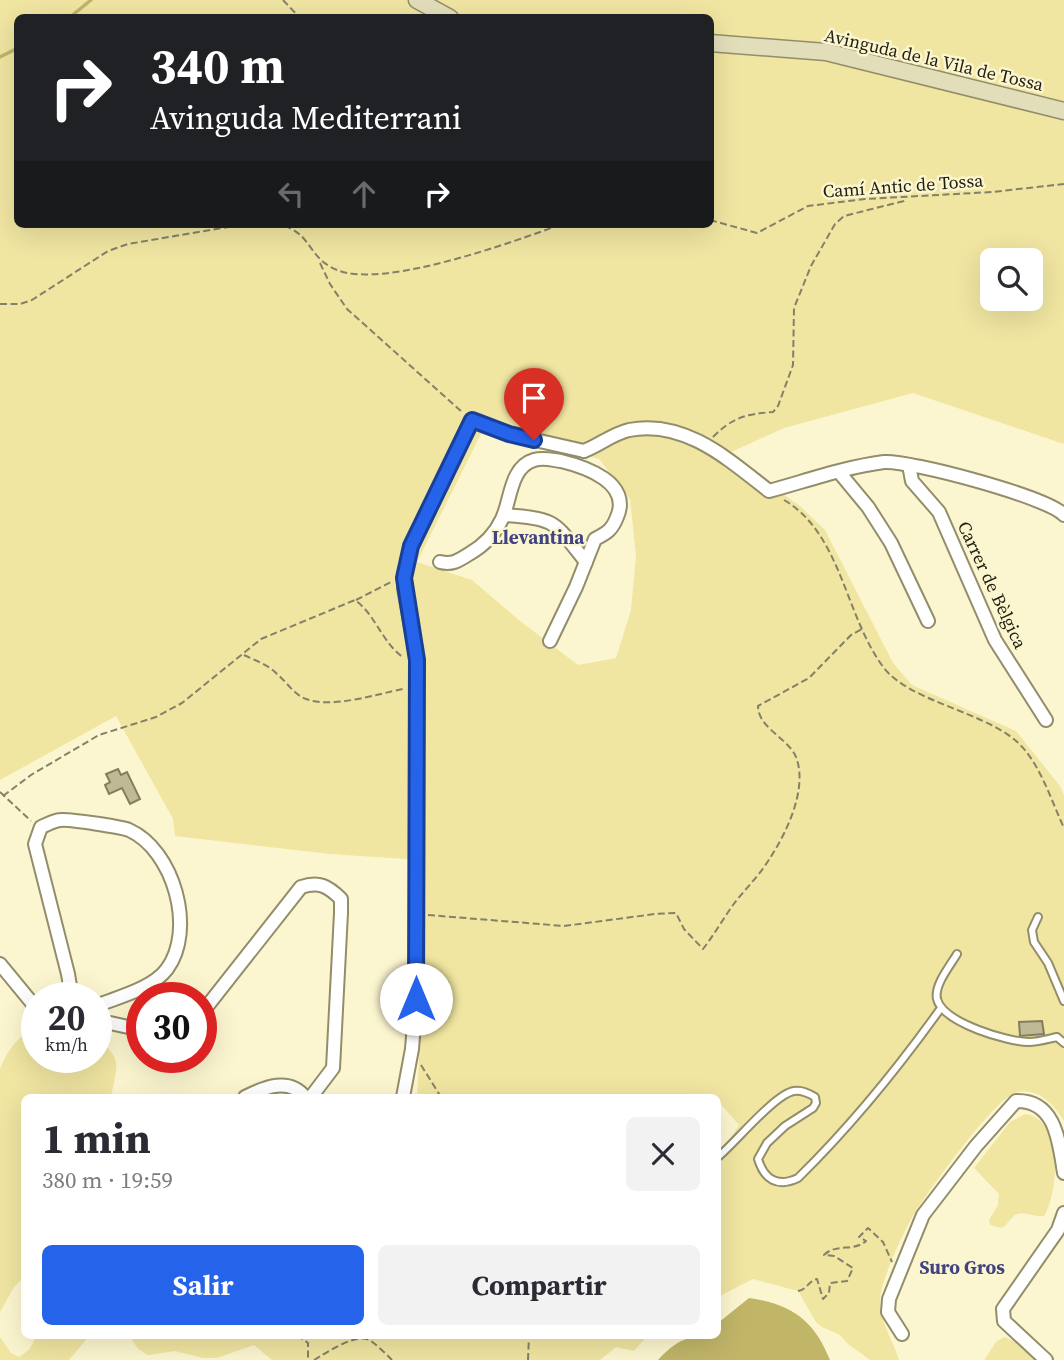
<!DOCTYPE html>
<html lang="es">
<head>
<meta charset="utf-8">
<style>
  body { margin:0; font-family:"Source Serif 4",serif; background:#f2f2f3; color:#2b2b33; height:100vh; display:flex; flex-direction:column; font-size:26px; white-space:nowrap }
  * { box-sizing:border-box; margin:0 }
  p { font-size:23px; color:#7c7c81 }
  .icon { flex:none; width:38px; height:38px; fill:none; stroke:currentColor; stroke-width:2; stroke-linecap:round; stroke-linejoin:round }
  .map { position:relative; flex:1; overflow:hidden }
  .sheet { position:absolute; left:21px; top:1094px; width:700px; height:245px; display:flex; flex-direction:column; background:#fff; border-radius:10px; box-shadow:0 7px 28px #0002 }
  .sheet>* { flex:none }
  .banner { position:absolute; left:14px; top:14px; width:700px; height:214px; border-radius:10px; box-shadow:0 7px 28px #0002; background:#202124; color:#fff; overflow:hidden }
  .controls { position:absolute; left:980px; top:248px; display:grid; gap:14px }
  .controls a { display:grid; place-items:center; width:63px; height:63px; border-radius:10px; background:#fff; box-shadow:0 7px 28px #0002; font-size:35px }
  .speed { position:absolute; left:21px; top:982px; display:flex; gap:14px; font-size:35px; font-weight:700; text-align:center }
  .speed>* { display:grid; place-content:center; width:91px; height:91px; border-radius:50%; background:#fff; box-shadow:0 7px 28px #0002; line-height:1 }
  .speed small { font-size:18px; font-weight:400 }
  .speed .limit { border:10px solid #d22; background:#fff; color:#111 }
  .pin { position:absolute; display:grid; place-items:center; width:60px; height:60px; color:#fff; margin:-72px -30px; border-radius:50% 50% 50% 0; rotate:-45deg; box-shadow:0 0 7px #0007 }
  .pin .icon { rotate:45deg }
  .me { position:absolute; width:77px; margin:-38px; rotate:0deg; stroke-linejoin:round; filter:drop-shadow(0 0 5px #0008) }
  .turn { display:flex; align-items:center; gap:24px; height:147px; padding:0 21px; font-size:32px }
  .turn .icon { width:91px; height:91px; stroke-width:2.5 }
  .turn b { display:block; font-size:49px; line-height:60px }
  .lanes { display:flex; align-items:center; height:66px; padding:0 21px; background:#0003; justify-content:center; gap:35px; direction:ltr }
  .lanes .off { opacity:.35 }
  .round { display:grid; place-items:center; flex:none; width:74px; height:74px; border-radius:10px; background:#f2f2f3 }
  .head { display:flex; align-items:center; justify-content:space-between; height:119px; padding:0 21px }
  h1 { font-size:42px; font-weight:700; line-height:52px }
  .cta { display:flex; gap:14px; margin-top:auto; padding:14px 21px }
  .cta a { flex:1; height:80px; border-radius:10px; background:#2563eb; color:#fff; font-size:28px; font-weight:700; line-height:80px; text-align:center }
  .cta a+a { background:#f2f2f3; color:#2b2b33 }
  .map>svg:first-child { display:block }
  .green { fill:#f0e5a1; fill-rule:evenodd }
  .water { fill:#c1b568 }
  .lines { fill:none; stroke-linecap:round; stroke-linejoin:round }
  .stream { stroke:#c1b568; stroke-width:3.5 }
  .building { fill:#bfba95; stroke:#847e5c; stroke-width:2 }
  .lane-casing { stroke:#928d6a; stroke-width:10 }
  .street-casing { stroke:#928d6a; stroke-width:16 }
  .secondary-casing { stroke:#928d6a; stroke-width:19 }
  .path { stroke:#858168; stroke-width:2; stroke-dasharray:7 3.5; stroke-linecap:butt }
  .lane { stroke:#fff; stroke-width:6 }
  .street { stroke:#fff; stroke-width:12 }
  .secondary { stroke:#e3deba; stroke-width:16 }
  .route-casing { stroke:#184099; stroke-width:18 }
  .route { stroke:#2563eb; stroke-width:12 }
  .labels { text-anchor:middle; stroke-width:5; stroke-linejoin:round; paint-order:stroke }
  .street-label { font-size:18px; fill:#201e10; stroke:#fcf6d0 }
  .neighbourhood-label { font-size:19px; font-weight:bold; fill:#424481; stroke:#fcf6d0 }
</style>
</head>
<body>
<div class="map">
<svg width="1064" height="1360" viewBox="0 0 1064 1360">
  <rect width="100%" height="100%" fill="#fcf6d0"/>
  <g class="green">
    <path d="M0,0H1064V444L913,393L784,428L727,454L800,506L825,530L893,663L912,685L1016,731L1060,786L1064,795V1121C1053,1104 1040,1088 1017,1092C995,1097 928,1192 914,1214C904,1231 881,1280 880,1299C879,1320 893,1340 899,1360H870L848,1344L840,1335L822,1327L816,1322L798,1291L753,1279L718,1297V1158L739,1125L718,1101V1097H417L421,1017V860L330,854L175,836L173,819L116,716L0,780ZM18,18H710V224H18ZM992,261H1031V299H992ZM483,430L599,459L630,499L636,556L631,610L616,658L578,665L520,621L472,580L417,562Z"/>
    <path d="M37,1027V1057H96V1039C125,1058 116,1068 111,1097H24V1277L14,1287L0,1312V1069C7,1051 19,1034 37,1027Z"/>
    <path d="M1025,1114C1064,1119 1059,1191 1044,1216C1034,1218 1024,1210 1015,1215C1010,1219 1007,1225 1002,1228L990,1225L989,1220L998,1205L999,1194L974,1168L1010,1122Z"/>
    <polygon points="37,1335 90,1335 69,1360 0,1360 0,1337 11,1353 19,1357 29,1350"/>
    <polygon points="129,1335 648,1335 634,1351 616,1347 600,1360 272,1360 254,1345 217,1358 203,1358 175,1351 148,1355 138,1349"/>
    <polygon points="1004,1337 1019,1343 1037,1360 984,1360 996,1342"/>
  </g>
  <path class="water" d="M749,1298C791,1304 814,1320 830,1360H658C677,1339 690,1335 718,1335V1323Z"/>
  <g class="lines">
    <g class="stream">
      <polyline points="69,18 91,0"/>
      <polyline points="0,57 18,48"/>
    </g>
  </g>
  <g class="building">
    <polygon points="118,769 121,775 127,772 140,799 130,804 122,788 109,794 105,785 110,782 106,774"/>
    <polygon points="1042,1021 1044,1034 1020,1036 1019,1022"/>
  </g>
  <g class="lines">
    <g class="lane-casing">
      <g id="lane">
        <polyline points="1038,917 1032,930 1034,942 1048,963 1064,1001"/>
        <path d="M957,954C950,966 934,985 937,999C943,1023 1008,1042 1029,1042C1038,1042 1048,1039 1057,1037L1064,1043"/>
        <path d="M718,1157C736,1142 775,1094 794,1091C802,1090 808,1093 815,1097L816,1103L813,1108L785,1126L767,1143L758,1159C764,1179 777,1188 798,1178C851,1126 898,1068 941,1008"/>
      </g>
    </g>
    <g class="street-casing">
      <g id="street">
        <path d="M584,451C600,445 612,434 629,430C684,419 728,459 769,491C806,481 845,467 884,462C909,460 1048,497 1064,515"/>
        <polyline points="909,465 912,481 939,512 995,640 1046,720"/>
        <polyline points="839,472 868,507 891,543 928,621"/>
        <path d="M504,515C558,519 553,521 586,562"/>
        <path d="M440,562C452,565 458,561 469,554C483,546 495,534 502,519C511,500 510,467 534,460C544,457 552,460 561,461C586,467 632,483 617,517C612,530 607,533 595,539L576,587L550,641"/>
        <polyline points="0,964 37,1009"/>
        <path d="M72,998L68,974L35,844L41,827C47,825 54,820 61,820C69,819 122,827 129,830C174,850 196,930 167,969C152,989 118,997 96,1006"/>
        <path d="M201,1014L301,887C319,881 328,886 341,899V913L333,1068L311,1097"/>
        <polyline points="96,1020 142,1030"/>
        <path d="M245,1097C265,1087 289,1077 305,1097"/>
        <polyline points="403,1097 412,1049 416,999 417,661 404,588 404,574 411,546 472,420 509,434 584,451"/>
        <path d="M902,1334L888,1312L889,1299L923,1215L976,1146L1016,1101C1056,1100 1059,1142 1064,1173"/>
        <polyline points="1046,1360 1004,1321 1003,1309 1058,1230 1064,1213"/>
      </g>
    </g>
    <g class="secondary-casing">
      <g id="secondary">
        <polyline points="417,0 450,18"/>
        <polyline points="710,43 826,52 1064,111"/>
      </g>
    </g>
    <g class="path">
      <polyline points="283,0 300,18"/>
      <polyline points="710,220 757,233 808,206 865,199 992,192 1064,184"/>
      <path d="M274,224C313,229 305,257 337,270C384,289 513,242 562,224"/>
      <polyline points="320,263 330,284 347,309 462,412"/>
      <polyline points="0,304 20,304 32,300 108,251 128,244 246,224"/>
      <path d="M713,437C733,417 746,414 773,412L778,406L793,365L794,308L811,266L835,224L844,216L904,201L906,198"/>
      <path d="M784,500C842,534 845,617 884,668C910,701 980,711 1015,740C1039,760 1051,800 1064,828"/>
      <polyline points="356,600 391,582"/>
      <path d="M244,655C254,660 269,665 277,674C287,682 293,694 306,699C331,709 377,694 403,689"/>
      <polyline points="0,792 31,821"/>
      <path d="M3,796L31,775L99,735L156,717L182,703L261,639L355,600C376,615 382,643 404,658"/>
      <path d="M428,915L564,926L655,914L676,913L684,929L703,949C714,935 723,919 733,905C745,889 760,875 770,858C787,832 808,788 796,757C788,738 758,728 758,706L809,678L851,635L862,629"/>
      <polyline points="421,1065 441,1097"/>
      <path d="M798,1291C807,1290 808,1281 817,1279L823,1299L829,1293L830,1283L847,1281L853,1268L834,1256L824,1255C836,1243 854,1252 866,1241L859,1237L868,1228L883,1242L892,1262"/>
      <polyline points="297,1335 308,1343 308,1360"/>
      <path d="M314,1360C326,1353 358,1331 371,1341C378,1346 386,1354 392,1360"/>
      <polyline points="528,1360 529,1335"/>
    </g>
    <use href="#lane" class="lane"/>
    <use href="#street" class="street"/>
    <use href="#secondary" class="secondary"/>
  </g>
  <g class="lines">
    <g class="route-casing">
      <polyline id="route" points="416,999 417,660 404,578 411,546 472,420 509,434 534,440"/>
    </g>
    <use href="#route" class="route"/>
  </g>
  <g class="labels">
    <g class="street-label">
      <text transform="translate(934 60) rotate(13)" y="6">Avinguda de la Vila de Tossa</text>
      <text transform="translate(903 186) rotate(-4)" y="6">Camí Antic de Tossa</text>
      <text transform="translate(992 585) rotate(65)" y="6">Carrer de Bèlgica</text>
    </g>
    <g class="neighbourhood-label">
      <text x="538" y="544">Llevantina</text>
      <text x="962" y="1274">Suro Gros</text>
    </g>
  </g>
</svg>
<div class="controls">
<a><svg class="icon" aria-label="search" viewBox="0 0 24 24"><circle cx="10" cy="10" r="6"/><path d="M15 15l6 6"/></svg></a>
</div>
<div class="speed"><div>20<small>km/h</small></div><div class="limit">30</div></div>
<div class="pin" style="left:534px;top:440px;background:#d93025"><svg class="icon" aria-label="arrive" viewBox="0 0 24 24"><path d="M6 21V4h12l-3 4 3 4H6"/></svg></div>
<svg class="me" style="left:416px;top:999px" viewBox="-20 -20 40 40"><circle r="19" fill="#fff"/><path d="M0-13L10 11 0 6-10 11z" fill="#2563eb"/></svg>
<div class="banner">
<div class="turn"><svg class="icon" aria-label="right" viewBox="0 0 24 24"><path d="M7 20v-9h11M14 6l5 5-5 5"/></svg><div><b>340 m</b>Avinguda Mediterrani</div></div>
<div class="lanes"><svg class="icon off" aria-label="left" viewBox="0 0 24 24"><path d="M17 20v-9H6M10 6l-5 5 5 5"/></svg><svg class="icon off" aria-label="ahead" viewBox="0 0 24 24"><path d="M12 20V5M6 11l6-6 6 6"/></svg><svg class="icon" aria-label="right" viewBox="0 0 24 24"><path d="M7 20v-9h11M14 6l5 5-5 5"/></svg></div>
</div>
<section class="sheet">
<div class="head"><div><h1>1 min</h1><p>380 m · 19:59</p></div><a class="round"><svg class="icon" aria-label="close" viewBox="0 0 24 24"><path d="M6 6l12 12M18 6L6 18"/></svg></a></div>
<div class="cta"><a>Salir</a><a>Compartir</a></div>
</section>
</div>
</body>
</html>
